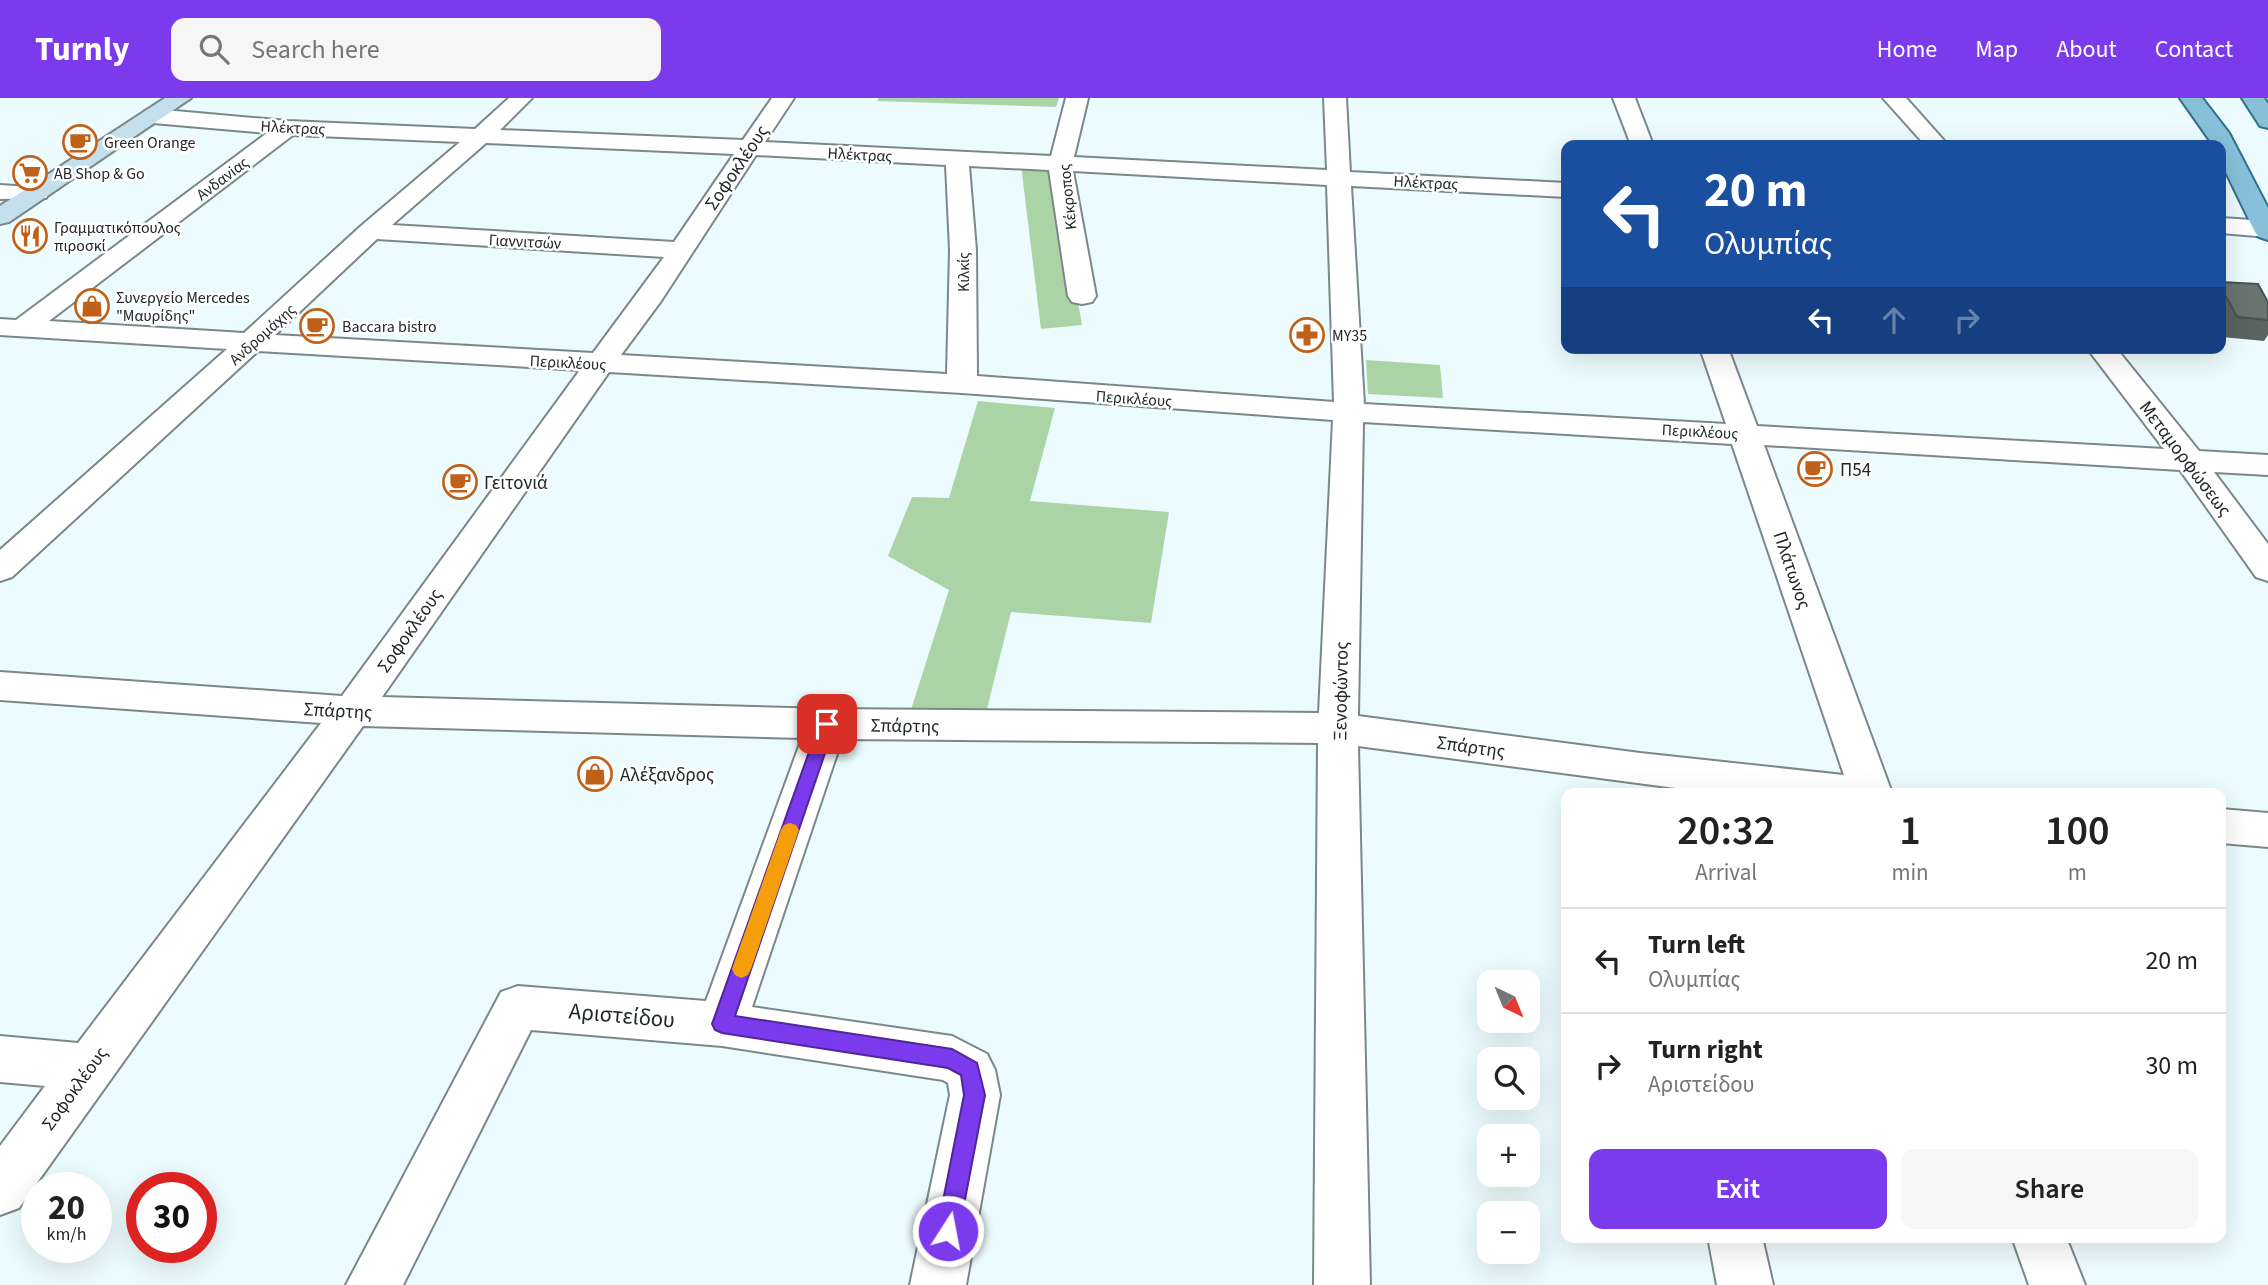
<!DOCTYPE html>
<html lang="en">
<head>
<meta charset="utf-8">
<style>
  body { margin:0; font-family:"Source Sans 3",sans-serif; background:#f6f6f6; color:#222; height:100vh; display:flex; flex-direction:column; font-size:26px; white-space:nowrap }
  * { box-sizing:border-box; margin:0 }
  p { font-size:23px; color:#767676 }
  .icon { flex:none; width:38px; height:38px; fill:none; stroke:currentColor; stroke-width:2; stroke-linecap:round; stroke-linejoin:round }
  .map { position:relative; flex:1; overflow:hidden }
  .drawer { position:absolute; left:1561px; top:690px; width:665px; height:455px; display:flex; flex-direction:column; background:#fff; border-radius:14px; box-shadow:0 7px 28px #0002 }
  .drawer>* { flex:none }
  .top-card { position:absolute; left:1561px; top:42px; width:665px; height:214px; border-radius:14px; box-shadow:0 7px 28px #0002; background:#1a4fa0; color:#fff; overflow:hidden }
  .needle { width:46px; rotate:137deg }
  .buttons { position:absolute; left:1477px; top:872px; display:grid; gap:14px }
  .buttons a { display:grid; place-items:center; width:63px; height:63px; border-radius:14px; background:#fff; box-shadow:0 7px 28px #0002; font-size:35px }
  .speed { position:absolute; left:21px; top:1074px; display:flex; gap:14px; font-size:35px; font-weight:700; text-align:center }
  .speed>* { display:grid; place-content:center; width:91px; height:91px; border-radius:50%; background:#fff; box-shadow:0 7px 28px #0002; line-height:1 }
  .speed small { font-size:18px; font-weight:400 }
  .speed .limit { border:10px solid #d22; background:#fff; color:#111 }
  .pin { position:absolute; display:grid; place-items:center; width:60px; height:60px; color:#fff; margin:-30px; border-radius:14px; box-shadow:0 4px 10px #0006 }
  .me { position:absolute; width:77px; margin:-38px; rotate:11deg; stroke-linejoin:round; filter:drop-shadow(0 0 5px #0008) }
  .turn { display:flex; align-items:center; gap:24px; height:147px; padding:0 28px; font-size:32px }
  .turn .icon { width:91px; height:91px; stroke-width:2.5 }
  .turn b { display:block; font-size:49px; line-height:60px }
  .lanes { display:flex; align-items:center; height:66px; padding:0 28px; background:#0003; justify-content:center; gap:35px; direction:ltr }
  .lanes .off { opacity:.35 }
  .eta { display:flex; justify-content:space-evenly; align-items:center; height:119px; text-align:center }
  .eta b { font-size:42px; font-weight:600; line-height:49px }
  .primary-button { display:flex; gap:14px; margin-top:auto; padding:14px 28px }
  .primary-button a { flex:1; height:80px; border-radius:14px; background:#7c3aed; color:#fff; font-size:28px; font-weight:600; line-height:80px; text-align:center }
  .primary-button a+a { background:#f6f6f6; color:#222 }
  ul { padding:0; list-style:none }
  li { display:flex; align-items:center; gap:21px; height:105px; padding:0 28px; border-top:2px solid #e0e0e0 }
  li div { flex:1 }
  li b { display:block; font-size:26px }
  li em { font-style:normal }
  header { display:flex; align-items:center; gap:42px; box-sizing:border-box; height:98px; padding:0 35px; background:#7c3aed; color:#fff }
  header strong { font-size:33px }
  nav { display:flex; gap:38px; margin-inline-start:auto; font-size:24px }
  .search { width:490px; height:63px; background:#f6f6f6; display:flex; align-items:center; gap:18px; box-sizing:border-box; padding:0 24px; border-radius:14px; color:#767676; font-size:26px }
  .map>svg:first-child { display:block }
  .green { fill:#aad4a5 }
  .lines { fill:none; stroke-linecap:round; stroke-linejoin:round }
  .street-casing { stroke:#7a888a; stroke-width:4 }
  .secondary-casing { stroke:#7a888a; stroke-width:4 }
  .primary-casing { stroke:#31708c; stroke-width:4 }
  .street { fill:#fff; fill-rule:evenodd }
  .secondary { fill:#c4e0ed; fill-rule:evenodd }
  .primary { fill:#88c0da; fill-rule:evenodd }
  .wall { fill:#596460 }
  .building { fill:#687470; stroke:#49514e; stroke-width:2 }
  .route { fill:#7c3aed; stroke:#51269a; stroke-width:2 }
  .slow { fill:#f59e0b }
  .labels { text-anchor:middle; stroke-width:5; stroke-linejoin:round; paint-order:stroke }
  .far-street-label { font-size:16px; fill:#222828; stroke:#fff }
  .far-poi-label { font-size:16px; fill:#222828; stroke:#fff; text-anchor:start }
  .street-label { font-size:19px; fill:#222828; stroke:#fff }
  .poi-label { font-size:19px; fill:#222828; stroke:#fff; text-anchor:start }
  .near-street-label { font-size:23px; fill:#222828; stroke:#fff }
</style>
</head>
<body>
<header>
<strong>Turnly</strong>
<div class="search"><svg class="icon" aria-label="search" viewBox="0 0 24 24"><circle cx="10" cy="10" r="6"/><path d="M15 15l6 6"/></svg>Search here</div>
<nav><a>Home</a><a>Map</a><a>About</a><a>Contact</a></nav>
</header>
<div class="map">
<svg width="2268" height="1187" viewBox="0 0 2268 1187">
  <rect width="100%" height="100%" fill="#ecfbfd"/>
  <g class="green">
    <polygon points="879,0 1059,0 1056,9 877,3"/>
    <polygon points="1021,67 1054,68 1082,227 1041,231"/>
    <polygon points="1366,262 1440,267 1443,300 1368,296"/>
    <polygon points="978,303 1055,310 1030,403 1169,414 1151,525 1011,514 985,619 909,618 949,492 888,458 912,399 949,400"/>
  </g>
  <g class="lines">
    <g class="street-casing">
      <g id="street">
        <path d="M509,0H532L500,32L743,42L772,0H794L765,44L1051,58L1066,0H1088L1074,59L1327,72L1324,0H1346L1350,74L1566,85V99L1351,88L1364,306L1726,326L1700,250H1728L1757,328L2164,351L2087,250H2116L2199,353L2268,357V377L2214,374L2268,446V483L2256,479L2180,372L1764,347L1892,695H1713L1358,648L1370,1187H1314L1318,645L842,641L752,909L952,938L987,956L995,972L1000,997L966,1187H910L950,997L948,985L943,982L722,948L531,932L403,1187H346L501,894L518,888L706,903L802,640L363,628L19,1110L0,1117V1048L45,988L0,984V938L78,945L321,625L0,602V574L342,598L580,272L258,253L12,479L0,483V452L227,251L0,237V221L16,222L267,35L153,25L145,23L142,18L145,13L153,11L288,23L475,31ZM293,37L460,44L361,128L244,235L49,223ZM486,45L734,56L674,144L392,127ZM756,57L946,67L950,152L947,276L621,257L661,203ZM969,68L1049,72L1068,198L1072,204L1082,206L1092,204L1096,198L1073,73L1327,87L1334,304L977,278L976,152ZM377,141L664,159L593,255L275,237ZM609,274L962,295L1333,322L1319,615L827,611L382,599ZM1363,324L1732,346L1844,677L1640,655L1358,618Z"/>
        <polygon points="1613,0 1635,0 1653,47 1631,47"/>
        <polygon points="1883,0 1906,0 1948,47 1925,47"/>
        <polygon points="0,87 46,90 49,95 46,100 0,101"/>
        <polygon points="2221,120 2268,123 2268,139 2221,135"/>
        <polygon points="2221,711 2268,715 2268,749 2221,745"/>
        <polygon points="1708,1139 1762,1139 1773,1187 1717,1187"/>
        <polygon points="2012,1139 2066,1139 2085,1187 2029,1187"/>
      </g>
    </g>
    <g class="secondary-casing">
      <polygon id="secondary" points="165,0 191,0 9,124 0,126 0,108"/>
    </g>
    <g class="primary-casing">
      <g id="primary">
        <polygon points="2180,0 2202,0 2229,35 2268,110 2268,142 2259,139 2255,134 2221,64 2221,47 2213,47"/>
        <polygon points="2242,0 2264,0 2268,6 2268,30 2260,28"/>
      </g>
    </g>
    <use href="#street" class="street"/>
    <use href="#secondary" class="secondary"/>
    <use href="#primary" class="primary"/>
  </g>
  <polygon class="wall" points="2221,184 2268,204 2268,237 2264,243 2222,239 2221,236"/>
  <polygon class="building" points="2221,184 2258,186 2268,204 2268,222 2237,219 2221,189"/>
  <polygon class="route" points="827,620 835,626 735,918 952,951 977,965 985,997 959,1133 956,1140 948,1144 940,1140 937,1133 964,997 961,977 948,970 722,935 715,932 712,926 819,626"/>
  <polygon class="slow" points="790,725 796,727 799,732 751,871 748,877 741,880 735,877 732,871 781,732 784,727"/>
  <defs>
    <g id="cafe-ring" transform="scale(1.75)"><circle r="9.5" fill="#fff" stroke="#c0611a" stroke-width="1.5"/><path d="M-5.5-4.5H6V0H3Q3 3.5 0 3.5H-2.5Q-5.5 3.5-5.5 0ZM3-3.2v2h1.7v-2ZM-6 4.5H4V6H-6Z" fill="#c0611a"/></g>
    <g id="supermarket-ring" transform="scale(1.75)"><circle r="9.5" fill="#fff" stroke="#c0611a" stroke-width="1.5"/><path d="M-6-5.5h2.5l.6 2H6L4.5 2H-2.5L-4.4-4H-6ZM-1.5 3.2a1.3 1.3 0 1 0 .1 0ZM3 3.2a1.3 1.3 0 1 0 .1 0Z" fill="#c0611a"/></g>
    <g id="restaurant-ring" transform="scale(1.75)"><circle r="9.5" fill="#fff" stroke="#c0611a" stroke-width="1.5"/><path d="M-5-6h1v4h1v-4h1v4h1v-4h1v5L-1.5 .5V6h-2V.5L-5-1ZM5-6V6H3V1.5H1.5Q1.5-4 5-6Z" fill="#c0611a"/></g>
    <g id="shop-ring" transform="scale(1.75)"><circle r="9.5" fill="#fff" stroke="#c0611a" stroke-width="1.5"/><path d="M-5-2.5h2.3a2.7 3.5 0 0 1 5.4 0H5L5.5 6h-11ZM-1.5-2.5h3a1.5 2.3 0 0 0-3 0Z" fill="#c0611a"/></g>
    <g id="pharmacy-ring" transform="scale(1.75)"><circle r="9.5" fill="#fff" stroke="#c0611a" stroke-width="1.5"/><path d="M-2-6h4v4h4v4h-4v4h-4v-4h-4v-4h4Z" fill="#c0611a"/></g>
  </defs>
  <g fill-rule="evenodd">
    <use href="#cafe-ring" x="80" y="44"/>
    <use href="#supermarket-ring" x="30" y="75"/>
    <use href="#restaurant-ring" x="30" y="138"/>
    <use href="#shop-ring" x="92" y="208"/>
    <use href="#cafe-ring" x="317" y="228"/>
    <use href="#pharmacy-ring" x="1307" y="237"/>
    <use href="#cafe-ring" x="1815" y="371"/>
    <use href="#cafe-ring" x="460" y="384"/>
    <use href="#shop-ring" x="595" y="676"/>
  </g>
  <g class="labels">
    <g class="far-street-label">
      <text transform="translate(293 29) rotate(3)" y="6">Ηλέκτρας</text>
      <text transform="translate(860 56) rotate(3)" y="6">Ηλέκτρας</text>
      <text transform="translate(222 80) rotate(-37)" y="6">Ανδανiας</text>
      <text transform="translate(1426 84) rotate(3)" y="6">Ηλέκτρας</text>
      <text transform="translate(1067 99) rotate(-96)" y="6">Κέκροπος</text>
      <text transform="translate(525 143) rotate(3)" y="6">Γιαννιτσών</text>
      <text transform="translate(963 174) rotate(-90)" y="6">Κιλκίς</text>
      <text transform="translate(262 236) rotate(-42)" y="6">Ανδρομάχης</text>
      <text transform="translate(568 264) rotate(3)" y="6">Περικλέους</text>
      <text transform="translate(1134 300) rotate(4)" y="6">Περικλέους</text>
      <text transform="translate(1700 333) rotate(3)" y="6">Περικλέους</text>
    </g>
    <g class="far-poi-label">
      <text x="104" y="50">Green Orange</text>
      <text x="54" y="81">AB Shop &amp; Go</text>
      <text x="54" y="135">Γραμματικόπουλος<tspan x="54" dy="18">πιροσκί</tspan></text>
      <text x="116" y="205">Συνεργείο Mercedes<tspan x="116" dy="18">"Μαυρίδης"</tspan></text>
      <text x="342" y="234">Baccara bistro</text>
      <text x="1332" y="243">MY35</text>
    </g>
    <g class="street-label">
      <text transform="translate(736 69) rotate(-56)" y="7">Σοφοκλέους</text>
      <text transform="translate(2186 360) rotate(53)" y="7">Μεταμορφώσεως</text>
      <text transform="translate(1793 472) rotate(71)" y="7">Πλάτωνος</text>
      <text transform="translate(409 532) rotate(-55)" y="7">Σοφοκλέους</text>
      <text transform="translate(1340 593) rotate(-89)" y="7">Ξενοφώντος</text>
      <text transform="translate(338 612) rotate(3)" y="7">Σπάρτης</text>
      <text transform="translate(905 627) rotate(1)" y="7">Σπάρτης</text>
      <text transform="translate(1471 648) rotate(8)" y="7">Σπάρτης</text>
      <text transform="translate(74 990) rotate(-54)" y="7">Σοφοκλέους</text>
    </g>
    <g class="poi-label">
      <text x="1840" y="378">Π54</text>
      <text x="484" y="391">Γειτονιά</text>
      <text x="620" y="683">Αλέξανδρος</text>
    </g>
    <g class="near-street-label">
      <text transform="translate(622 917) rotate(5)" y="8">Αριστείδου</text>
    </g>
  </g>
</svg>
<div class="buttons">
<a><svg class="needle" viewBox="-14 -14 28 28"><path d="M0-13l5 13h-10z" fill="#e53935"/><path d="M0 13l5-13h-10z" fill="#767676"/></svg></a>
<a><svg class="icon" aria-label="search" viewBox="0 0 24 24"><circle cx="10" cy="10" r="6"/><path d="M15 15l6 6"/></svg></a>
<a>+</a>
<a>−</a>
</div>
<div class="speed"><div>20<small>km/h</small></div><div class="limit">30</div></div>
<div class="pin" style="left:827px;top:626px;background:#d93025"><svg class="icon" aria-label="arrive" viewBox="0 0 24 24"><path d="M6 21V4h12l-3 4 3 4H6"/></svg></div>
<svg class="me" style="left:948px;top:1133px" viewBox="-20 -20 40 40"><circle r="17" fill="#7c3aed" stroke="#fff" stroke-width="3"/><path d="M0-11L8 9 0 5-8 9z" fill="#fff"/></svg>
<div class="top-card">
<div class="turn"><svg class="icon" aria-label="left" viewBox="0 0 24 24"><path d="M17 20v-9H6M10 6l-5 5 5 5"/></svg><div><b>20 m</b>Ολυμπίας</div></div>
<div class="lanes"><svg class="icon" aria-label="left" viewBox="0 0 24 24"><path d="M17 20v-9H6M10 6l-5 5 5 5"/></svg><svg class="icon off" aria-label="ahead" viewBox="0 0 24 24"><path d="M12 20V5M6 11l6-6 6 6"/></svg><svg class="icon off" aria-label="right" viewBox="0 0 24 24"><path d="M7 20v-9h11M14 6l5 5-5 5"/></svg></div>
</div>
<section class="drawer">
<div class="eta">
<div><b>20:32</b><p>Arrival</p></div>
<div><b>1</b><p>min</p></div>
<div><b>100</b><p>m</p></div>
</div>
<ul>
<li><svg class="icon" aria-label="left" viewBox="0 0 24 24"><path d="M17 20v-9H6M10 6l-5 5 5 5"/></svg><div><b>Turn left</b><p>Ολυμπίας</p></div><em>20 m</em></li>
<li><svg class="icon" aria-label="right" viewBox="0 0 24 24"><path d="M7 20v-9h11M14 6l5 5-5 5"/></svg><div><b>Turn right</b><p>Αριστείδου</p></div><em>30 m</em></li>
</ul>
<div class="primary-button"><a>Exit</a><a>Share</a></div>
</section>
</div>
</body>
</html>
